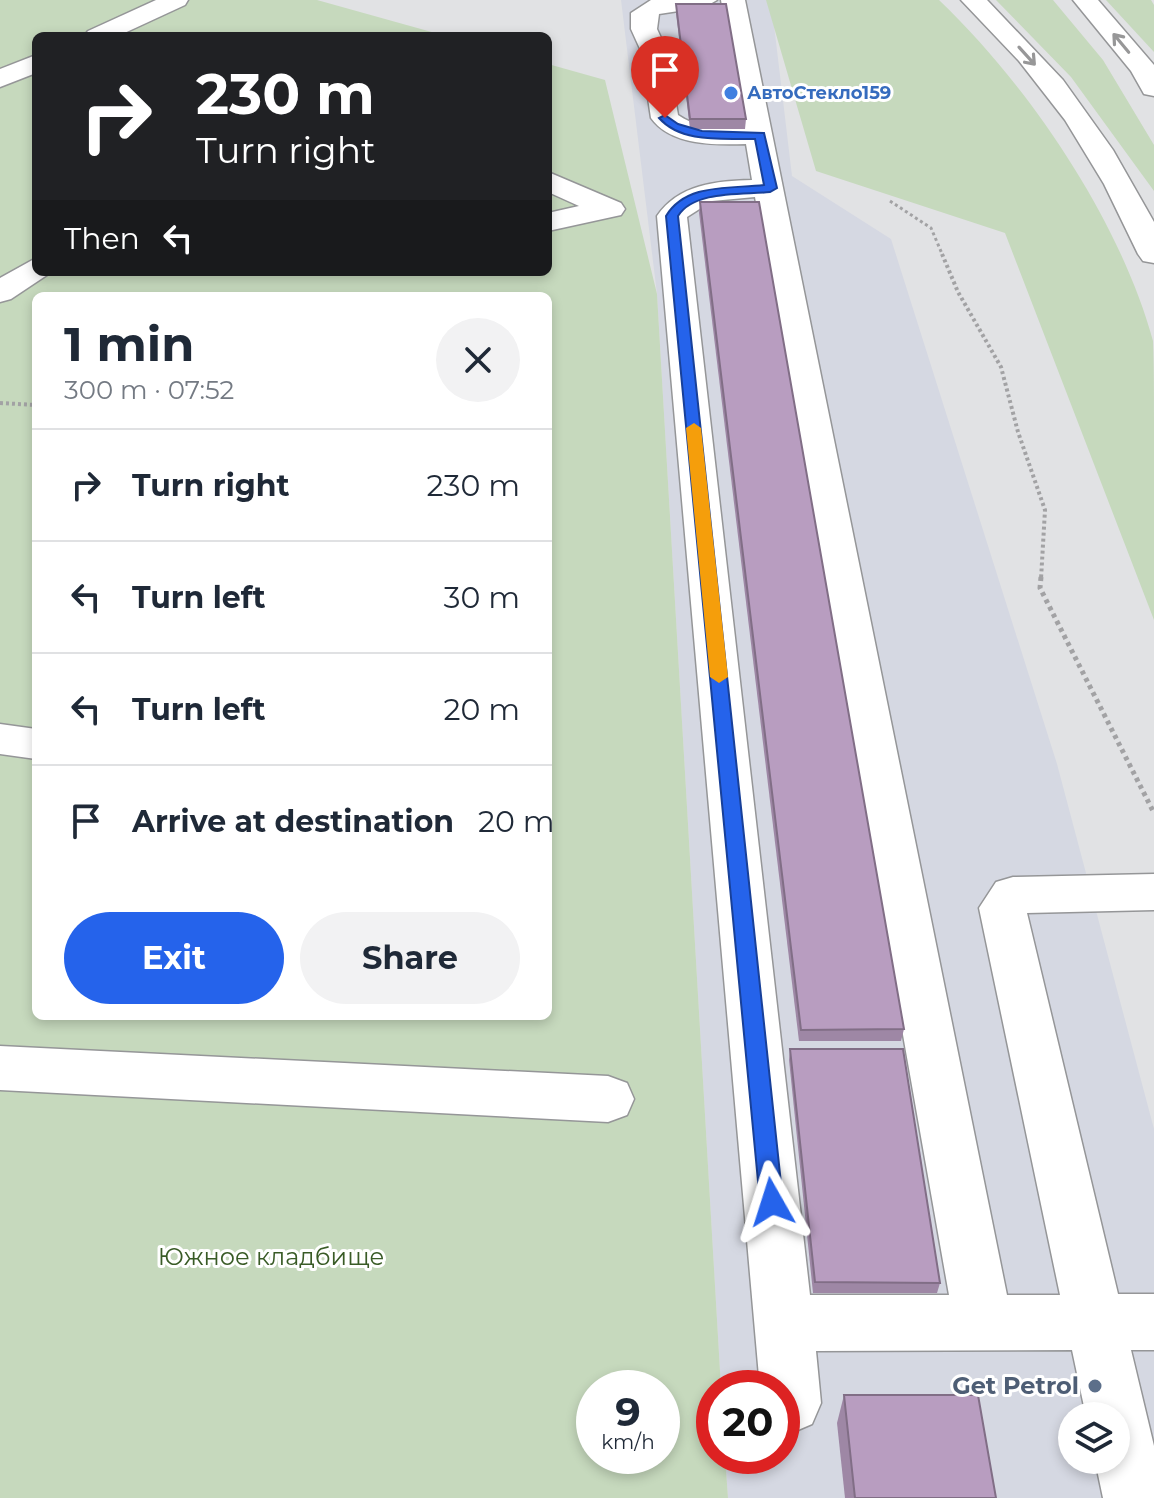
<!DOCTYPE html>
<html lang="en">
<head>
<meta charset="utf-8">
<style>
  body { margin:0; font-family:Montserrat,sans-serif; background:#f2f2f3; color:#1f2937; height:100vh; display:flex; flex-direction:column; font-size:30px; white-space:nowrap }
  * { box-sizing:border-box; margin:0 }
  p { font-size:26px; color:#747a83 }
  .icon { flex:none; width:44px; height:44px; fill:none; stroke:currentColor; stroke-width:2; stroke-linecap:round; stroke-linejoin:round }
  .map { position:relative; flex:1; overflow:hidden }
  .side { position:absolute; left:32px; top:292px; width:520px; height:728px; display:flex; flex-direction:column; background:#fff; border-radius:12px; box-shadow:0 4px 12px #0003 }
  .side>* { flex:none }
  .hud { position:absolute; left:32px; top:32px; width:520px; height:244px; border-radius:12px; box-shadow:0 4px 12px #0003; background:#202124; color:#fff; overflow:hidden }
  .fabs { position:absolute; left:1058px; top:1402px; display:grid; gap:16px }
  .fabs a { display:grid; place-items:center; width:72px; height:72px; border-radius:50%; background:#fff; box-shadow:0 4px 12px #0003; font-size:40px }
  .speed { position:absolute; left:576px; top:1370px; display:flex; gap:16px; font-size:40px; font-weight:700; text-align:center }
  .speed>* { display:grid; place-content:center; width:104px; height:104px; border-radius:50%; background:#fff; box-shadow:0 4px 12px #0003; line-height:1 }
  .speed small { font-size:20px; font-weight:400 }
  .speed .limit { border:12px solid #d22; background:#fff; color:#111 }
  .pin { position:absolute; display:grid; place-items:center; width:68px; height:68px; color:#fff; margin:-82px -34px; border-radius:50% 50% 50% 0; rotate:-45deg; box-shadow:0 0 8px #0007 }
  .pin .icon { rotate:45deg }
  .me { position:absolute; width:88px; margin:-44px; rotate:354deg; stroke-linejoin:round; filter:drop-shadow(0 0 6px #0008) }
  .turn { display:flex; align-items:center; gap:28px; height:168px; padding:0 32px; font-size:36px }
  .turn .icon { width:104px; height:104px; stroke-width:2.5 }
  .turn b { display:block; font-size:56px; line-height:68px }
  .then { display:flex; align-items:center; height:76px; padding:0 32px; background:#0003; gap:16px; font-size:30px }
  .round { display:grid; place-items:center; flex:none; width:84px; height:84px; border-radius:42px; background:#f2f2f3 }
  .overview { display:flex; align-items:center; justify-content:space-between; height:136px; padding:0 32px }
  h1 { font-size:48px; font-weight:700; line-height:60px }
  .button { display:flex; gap:16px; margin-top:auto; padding:16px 32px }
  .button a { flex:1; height:92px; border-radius:48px; background:#2563eb; color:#fff; font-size:32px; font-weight:700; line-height:92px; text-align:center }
  .button a+a { background:#f2f2f3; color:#1f2937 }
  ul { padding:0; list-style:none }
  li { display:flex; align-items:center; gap:24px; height:112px; padding:0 32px; border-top:2px solid #e0e1e3 }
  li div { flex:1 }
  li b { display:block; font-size:30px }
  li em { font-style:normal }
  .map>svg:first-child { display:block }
  .built { fill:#d5d8e2; fill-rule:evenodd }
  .green { fill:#c6d9bd; fill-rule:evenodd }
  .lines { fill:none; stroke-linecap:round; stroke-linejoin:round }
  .minor-casing { stroke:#959698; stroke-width:3 }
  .major-casing { stroke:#959698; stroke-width:3 }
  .path-far2 { stroke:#a2a2a4; stroke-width:3; stroke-dasharray:3 3; stroke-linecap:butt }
  .path-far1 { stroke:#a2a2a4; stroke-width:4; stroke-dasharray:3 3; stroke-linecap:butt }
  .path { stroke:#a2a2a4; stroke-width:5; stroke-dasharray:4 4; stroke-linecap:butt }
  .minor { fill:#fff; fill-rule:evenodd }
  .major { fill:#fff; fill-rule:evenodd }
  .wall { fill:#9e87a5 }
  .building { fill:#b89dc0; stroke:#816e86; stroke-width:2 }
  .oneway { stroke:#979798 }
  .route { fill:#2563eb; stroke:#184099; stroke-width:2 }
  .slow { fill:#f59e0b }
  .shop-dot { fill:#3f7fe0; stroke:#fff; stroke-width:3 }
  .service-dot { fill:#5c6f8a; stroke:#fff; stroke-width:3 }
  .labels { text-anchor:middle; stroke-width:6; stroke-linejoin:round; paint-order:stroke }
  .far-shop-label { font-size:18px; font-weight:bold; fill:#366cbe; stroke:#fff; text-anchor:start }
  .near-park-label { font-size:24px; fill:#395b26; stroke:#fff }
  .near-service-label { font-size:24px; font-weight:bold; fill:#4e5e75; stroke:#fff; text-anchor:end }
</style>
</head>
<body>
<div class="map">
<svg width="1154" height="1498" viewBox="0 0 1154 1498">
  <rect width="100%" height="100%" fill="#e1e2e4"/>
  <path class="built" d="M621,0H771L792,176L891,239L1057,764L1154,1129V1498H728L725,1456H782V1388H721L657,294ZM1072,1416H1116V1460H1072Z"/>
  <g class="green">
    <path d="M0,0H317L446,36H36V272H548V64L605,80L657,294L721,1388H714V1456H725L728,1498H0ZM36,296H548V1016H36ZM594,1388H662V1456H594Z"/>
    <path d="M766,0H939C1029,86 1120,220 1153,341C1154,364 1154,396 1154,420C1154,486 1154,553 1154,620L1005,233L816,171Z"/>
    <polygon points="996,0 1053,0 1103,60 1154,145 1154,191 1071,77"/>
    <polygon points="1106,0 1151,0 1154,5 1154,52"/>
  </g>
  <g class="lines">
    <g class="minor-casing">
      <g id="minor">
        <polygon points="156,0 188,0 185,5 118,36 84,36 88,31"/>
        <path d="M651,0H717L705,7L659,14L657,29L667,51L678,115C698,129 720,128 743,127L721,0H745L1007,1295H1060L979,908L996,882L1013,877L1154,874V910L1027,913L1118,1294H1154V1350H1131L1154,1446V1498H1103L1095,1460H1116V1416H1086L1072,1350L816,1351L821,1403L812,1424L791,1433L782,1429V1388H760L657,216C679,184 716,181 752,180L746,144C715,145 671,146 651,118L641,51L631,29V13ZM755,197L949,1295H810L687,217L712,201Z"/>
        <polygon points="36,55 36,73 0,87 0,69"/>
        <polygon points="548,172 621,203 625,209 621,215 548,231 548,213 579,206 548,192"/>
        <polygon points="36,258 36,272 49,272 47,275 11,299 0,302 0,278"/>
        <polygon points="0,724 36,729 36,759 0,754"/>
        <polygon points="0,1046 608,1076 627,1083 634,1099 627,1115 608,1122 0,1090"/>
      </g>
    </g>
    <g class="major-casing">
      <g id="major">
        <polygon points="961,0 987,0 1063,80 1113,150 1154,222 1154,263 1143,261 1138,254 1104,184 1065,120 1019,61"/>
        <polygon points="1073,0 1098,0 1154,65 1154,96 1144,94 1131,71"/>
      </g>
    </g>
    <polyline class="path-far2" points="890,201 931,228 943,256"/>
    <g class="path-far1">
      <polyline points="942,254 958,292 1001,367 1018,432 1045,510 1041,579"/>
      <polyline points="0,403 36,405"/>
    </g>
    <polyline class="path" points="1041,577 1040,588 1154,813"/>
    <use href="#minor" class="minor"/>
    <use href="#major" class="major"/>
  </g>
  <g class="wall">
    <polygon points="676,4 746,119 745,129 690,129 676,13"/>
    <polygon points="700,202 904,1029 901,1041 799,1041 699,213"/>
    <polygon points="790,1049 940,1283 937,1293 813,1293 789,1060"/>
    <polygon points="844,1395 996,1498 845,1498 837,1423"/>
  </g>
  <g class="building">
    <polygon points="676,4 726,4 746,119 690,119"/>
    <polygon points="700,202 759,202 904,1029 801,1030"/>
    <polygon points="790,1049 903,1049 940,1283 815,1282"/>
    <polygon points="844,1395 978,1395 996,1498 855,1498"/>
  </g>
  <defs><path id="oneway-shaft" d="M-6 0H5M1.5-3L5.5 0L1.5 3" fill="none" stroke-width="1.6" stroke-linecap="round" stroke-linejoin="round" transform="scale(2)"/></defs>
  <g class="oneway">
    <use href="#oneway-shaft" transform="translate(1121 43) rotate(-130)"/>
    <use href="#oneway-shaft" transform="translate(1027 56) rotate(48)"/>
  </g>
  <path class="route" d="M665,115L678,124L702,131L764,133L777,188L770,192C743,195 694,190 678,216L783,1202L780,1209L772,1212L763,1209L760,1202L666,216C686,183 729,189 764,185L755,139C724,138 682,144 659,118Z"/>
  <polygon class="slow" points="694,423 701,428 728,677 719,683 710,677 686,428"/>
  <circle class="shop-dot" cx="731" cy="93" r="8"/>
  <circle class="service-dot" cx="1095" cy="1386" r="8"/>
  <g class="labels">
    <g class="far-shop-label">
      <text x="747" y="99">АвтоСтекло159</text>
    </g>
    <g class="near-park-label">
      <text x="271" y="1265">Южное кладбище</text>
    </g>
    <g class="near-service-label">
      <text x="1079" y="1394">Get Petrol</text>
    </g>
  </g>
</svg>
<div class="fabs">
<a><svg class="icon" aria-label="layers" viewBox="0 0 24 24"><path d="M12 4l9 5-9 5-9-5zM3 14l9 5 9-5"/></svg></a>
</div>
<div class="speed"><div>9<small>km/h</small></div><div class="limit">20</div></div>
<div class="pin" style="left:665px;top:118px;background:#d93025"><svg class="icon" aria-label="arrive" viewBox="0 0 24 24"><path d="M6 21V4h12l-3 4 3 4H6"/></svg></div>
<svg class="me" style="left:772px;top:1202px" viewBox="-20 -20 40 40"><path d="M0-17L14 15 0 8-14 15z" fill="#2563eb" stroke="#fff" stroke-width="4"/></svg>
<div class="hud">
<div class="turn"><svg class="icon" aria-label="right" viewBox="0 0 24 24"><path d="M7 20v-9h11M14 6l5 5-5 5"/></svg><div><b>230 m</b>Turn right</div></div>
<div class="then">Then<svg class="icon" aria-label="left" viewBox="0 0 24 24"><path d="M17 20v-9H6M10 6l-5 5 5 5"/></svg></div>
</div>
<section class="side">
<div class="overview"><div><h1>1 min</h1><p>300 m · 07:52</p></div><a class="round"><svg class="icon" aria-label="close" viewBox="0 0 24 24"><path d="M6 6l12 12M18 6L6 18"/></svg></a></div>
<ul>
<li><svg class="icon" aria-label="right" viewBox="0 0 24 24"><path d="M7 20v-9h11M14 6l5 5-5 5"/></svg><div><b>Turn right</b></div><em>230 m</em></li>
<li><svg class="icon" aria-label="left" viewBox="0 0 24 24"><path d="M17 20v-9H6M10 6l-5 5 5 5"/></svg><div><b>Turn left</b></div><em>30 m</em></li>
<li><svg class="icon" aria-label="left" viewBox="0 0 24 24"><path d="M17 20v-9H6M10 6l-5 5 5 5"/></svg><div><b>Turn left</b></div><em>20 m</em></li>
<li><svg class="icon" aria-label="arrive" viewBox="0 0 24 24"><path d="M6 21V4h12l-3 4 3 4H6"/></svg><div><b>Arrive at destination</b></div><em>20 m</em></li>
</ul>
<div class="button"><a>Exit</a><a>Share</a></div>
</section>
</div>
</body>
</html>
